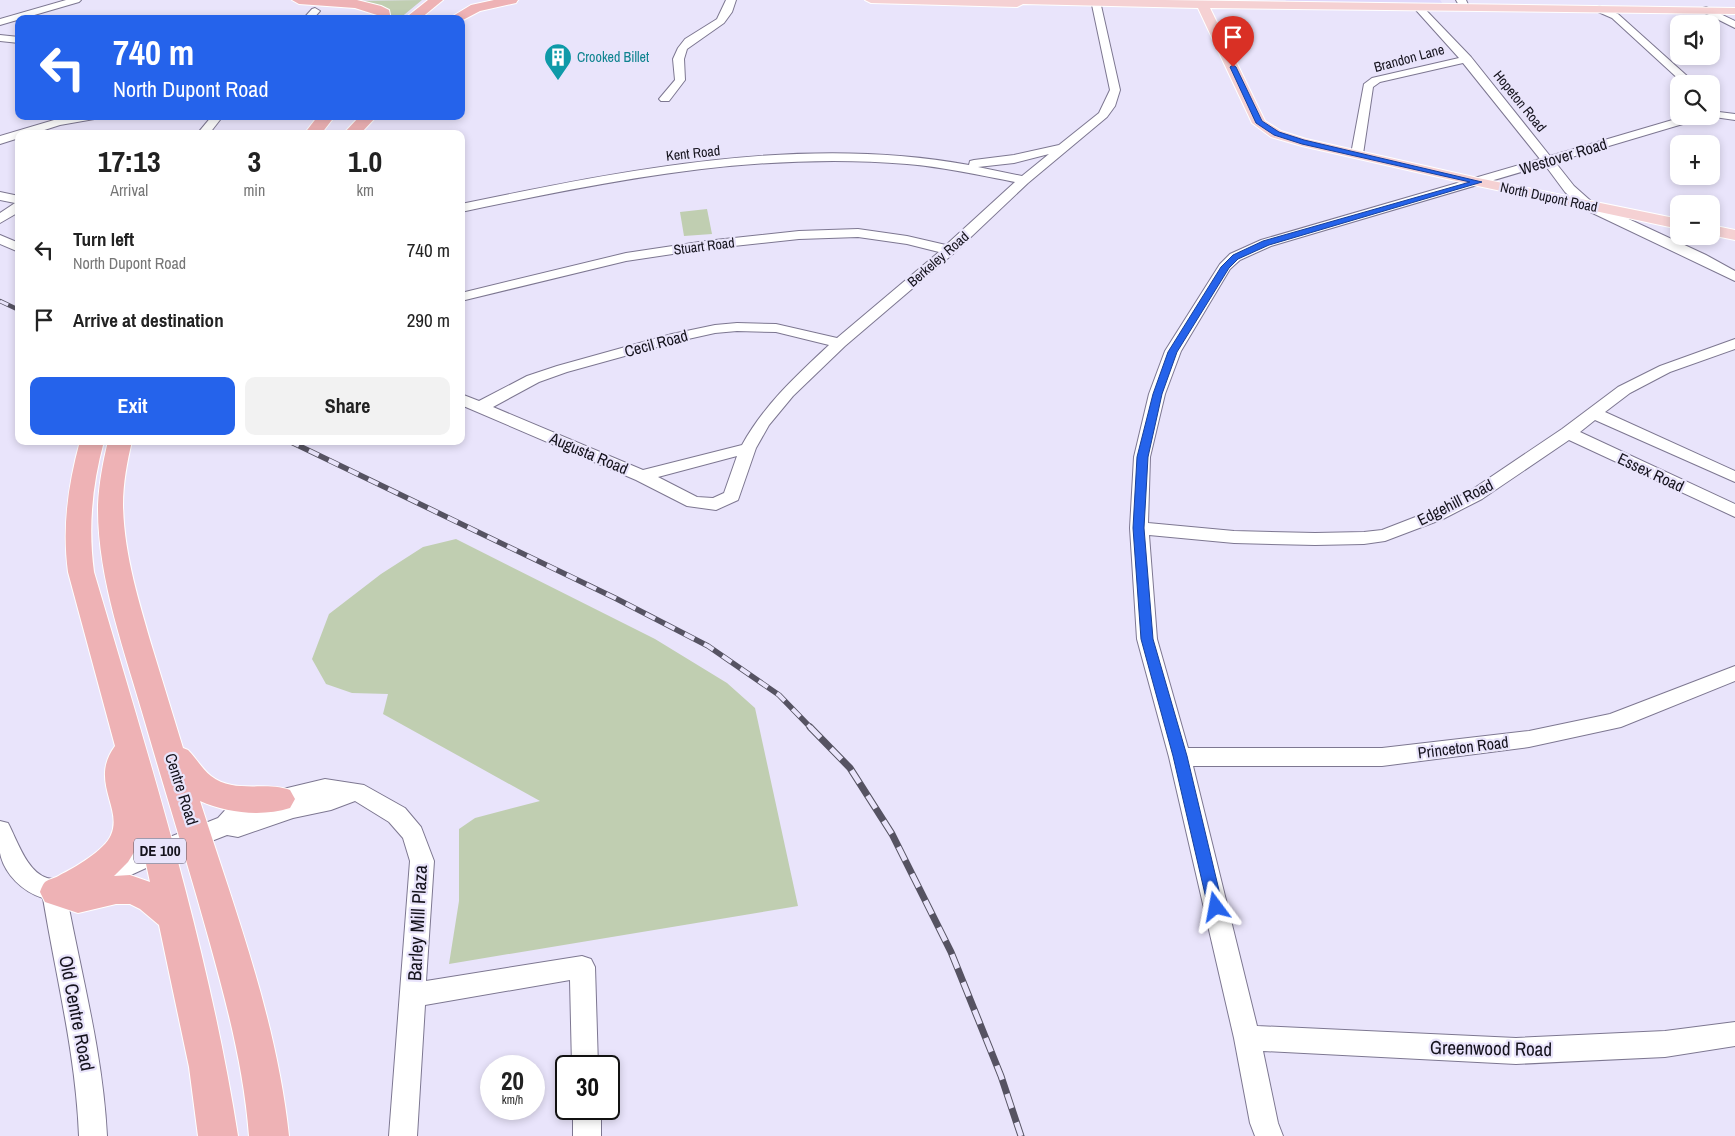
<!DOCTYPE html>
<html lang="en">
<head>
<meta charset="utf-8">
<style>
  body { margin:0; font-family:"Archivo Narrow",sans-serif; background:#f2f2f2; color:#222; height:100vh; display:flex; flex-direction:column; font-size:19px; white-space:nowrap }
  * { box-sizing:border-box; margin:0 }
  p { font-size:16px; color:#767676 }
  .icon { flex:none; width:28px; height:28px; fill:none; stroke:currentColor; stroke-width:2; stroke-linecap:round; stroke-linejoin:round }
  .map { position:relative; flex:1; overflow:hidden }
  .sheet { position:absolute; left:15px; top:130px; width:450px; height:315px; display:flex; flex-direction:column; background:#fff; border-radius:10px; box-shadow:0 2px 8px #0003 }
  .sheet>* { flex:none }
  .top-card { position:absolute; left:15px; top:15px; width:450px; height:105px; border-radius:10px; box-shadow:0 2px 8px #0003; background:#2563eb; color:#fff; overflow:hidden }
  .controls { position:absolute; left:1670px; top:15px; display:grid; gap:10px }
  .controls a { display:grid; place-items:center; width:50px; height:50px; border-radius:10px; background:#fff; box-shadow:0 2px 8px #0003; font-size:25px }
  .speed { position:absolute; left:480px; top:1055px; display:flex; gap:10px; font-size:25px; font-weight:700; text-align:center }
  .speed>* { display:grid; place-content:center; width:65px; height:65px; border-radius:50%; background:#fff; box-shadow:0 2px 8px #0003; line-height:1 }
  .speed small { font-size:12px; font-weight:400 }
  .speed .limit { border:2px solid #111; border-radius:8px; background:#fff; color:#111 }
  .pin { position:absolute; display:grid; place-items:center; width:42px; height:42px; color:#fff; margin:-51px -21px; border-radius:50% 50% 50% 0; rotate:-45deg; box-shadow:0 0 5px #0007 }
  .pin .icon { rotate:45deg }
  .me { position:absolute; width:55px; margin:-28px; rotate:347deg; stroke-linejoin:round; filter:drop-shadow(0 0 4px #0008) }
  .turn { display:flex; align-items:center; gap:18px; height:105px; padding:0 15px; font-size:22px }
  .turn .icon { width:65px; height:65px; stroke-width:2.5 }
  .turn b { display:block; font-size:35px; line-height:42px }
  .eta { display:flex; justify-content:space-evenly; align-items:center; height:85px; text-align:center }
  .eta b { font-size:30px; font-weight:800; line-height:35px }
  .primary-button { display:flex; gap:10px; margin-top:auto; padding:10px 15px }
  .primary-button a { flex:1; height:58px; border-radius:10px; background:#2563eb; color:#fff; font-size:20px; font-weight:800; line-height:58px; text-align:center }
  .primary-button a+a { background:#f2f2f2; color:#222 }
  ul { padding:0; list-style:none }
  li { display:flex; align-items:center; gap:15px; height:70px; padding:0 15px }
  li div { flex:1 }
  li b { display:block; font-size:19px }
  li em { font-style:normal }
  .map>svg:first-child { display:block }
  .built { fill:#dfd8fc }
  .green { fill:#c0ceb1 }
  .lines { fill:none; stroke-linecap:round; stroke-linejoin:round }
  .minor-casing { stroke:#7d7791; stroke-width:2 }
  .major-casing { stroke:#fff; stroke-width:2 }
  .highway-casing { stroke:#fff; stroke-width:2 }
  .minor { fill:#fff; fill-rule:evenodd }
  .major { fill:#f5d1d3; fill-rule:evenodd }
  .highway { fill:#eeb2b5; fill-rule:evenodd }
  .rail-far2-casing { stroke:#565362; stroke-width:4.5 }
  .rail-far1-casing { stroke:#565362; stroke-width:5.5 }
  .rail-casing { stroke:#565362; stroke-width:7 }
  .rail-far2 { stroke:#e9e4fb; stroke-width:3; stroke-dasharray:9; stroke-linecap:butt }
  .rail-far1 { stroke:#e9e4fb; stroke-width:4; stroke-dasharray:11; stroke-linecap:butt }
  .rail { stroke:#e9e4fb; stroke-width:5; stroke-dasharray:15; stroke-linecap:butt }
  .route { fill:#2563eb; stroke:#184099 }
  .labels { text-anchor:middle; stroke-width:4.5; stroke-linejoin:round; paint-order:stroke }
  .far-culture-label { font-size:14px; fill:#0d838f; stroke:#e9e4fb; text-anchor:start }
  .far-street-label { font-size:14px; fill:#15131d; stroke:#e9e4fb }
  .shield { fill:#e9e4fb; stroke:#555260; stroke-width:1 }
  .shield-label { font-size:15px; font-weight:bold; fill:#15131d }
  .street-label { font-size:16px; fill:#15131d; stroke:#e9e4fb }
  .near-street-label { font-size:19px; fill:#15131d; stroke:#e9e4fb }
</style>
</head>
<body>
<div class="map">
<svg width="1735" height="1136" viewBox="0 0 1735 1136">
  <rect width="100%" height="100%" fill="#e9e4fb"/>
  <polygon class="built" points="1286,0 1440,0 1443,4 1285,2"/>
  <g class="green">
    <polygon points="422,0 399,19 387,19 388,17 345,1"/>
    <polygon points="707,209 712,234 684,236 680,212"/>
    <polygon points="456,539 655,639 727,683 755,708 798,906 449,964 459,901 459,829 475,818 540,801 383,714 388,694 352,693 326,684 312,659 329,614 381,574 423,547"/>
  </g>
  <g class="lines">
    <g class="minor-casing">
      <g id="minor">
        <polygon points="66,0 81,0 79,2 0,25 0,19"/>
        <polygon points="726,0 736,0 732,12 724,23 687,49 684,59 685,80 669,101 661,101 659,99 675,80 673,59 678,48 685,39 717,19"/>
        <path d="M1091,0L1100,1L1120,90L1115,106L1107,117L1028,183L954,253L845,346L793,396L769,425L756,448L738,500L716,510L687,506L636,480L461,405V394L479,401L527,376L557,366L672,334L715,325L737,323L776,324L837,338L939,252L907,244L858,237L799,239L706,249L626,261L461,301V293L626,253L706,241L799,231L858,229L907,236L946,245L1015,182C979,175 943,167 907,164C757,151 607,181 461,212V204C626,170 801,134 969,165L970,161L974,160L1014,155L1059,145L1099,113L1110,90ZM1049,154L1022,176L978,167L1014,163ZM737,331L776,332L829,345C796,376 764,405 742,445L643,470L493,407L539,382L567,372L679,341L715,333ZM737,456L724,493L713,498L697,497L658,477Z"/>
        <polygon points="1456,0 1466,0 1469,7 1464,10 1461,9"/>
        <polygon points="1418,4 1421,5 1471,57 1550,156 1686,116 1704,116 1703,118 1555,162 1574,186 1592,202 1706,255 1735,271 1735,281 1582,208 1565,192 1545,165 1271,246 1240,260 1230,269 1181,351 1165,394 1150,457 1148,523 1234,531 1315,533 1364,532 1382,530 1431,511 1470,491 1562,429 1618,387 1660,366 1735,339 1735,349 1670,372 1630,393 1605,412 1735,471 1735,482 1595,420 1580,432 1735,504 1735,517 1569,440 1482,499 1443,519 1385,541 1364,544 1315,545 1234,543 1149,535 1157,639 1188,748 1382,748 1529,731 1610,714 1735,666 1735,681 1621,727 1529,747 1382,766 1193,766 1257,1026 1516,1038 1665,1031 1735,1022 1735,1046 1665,1057 1516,1064 1263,1051 1278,1123 1283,1136 1255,1136 1250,1123 1234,1038 1169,757 1137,639 1130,528 1134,457 1149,394 1165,351 1220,264 1230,254 1261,240 1540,159 1463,63 1380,82 1373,87 1363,154 1361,157 1353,157 1351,154 1364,84 1372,78 1459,58 1415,9 1413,7"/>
        <polygon points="1599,6 1618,14 1696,84 1684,84 1612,18 1596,11 1594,9"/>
        <polygon points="1706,7 1735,21 1735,28 1703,12 1703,8"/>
        <polygon points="315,8 320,11 313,19 303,19 312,9"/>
        <polygon points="0,35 19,37 19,43 0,41"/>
        <polygon points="1711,111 1735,114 1735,120 1707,116 1711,116"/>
        <polygon points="73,116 101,116 100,118 60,125 32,134 19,134 19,138 0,144 0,136 54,120"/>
        <polygon points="212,116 223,116 209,134 197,134"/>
        <polygon points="0,192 19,196 19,212 0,223 0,213 15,203 0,200"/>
        <polygon points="0,235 19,243 19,252 0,244"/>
        <polygon points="325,779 364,785 405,808 421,827 434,861 426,981 582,956 591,959 595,967 598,1066 572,1066 570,980 425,1005 417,1136 389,1136 410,861 403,838 389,822 355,801 331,810 293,818 238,837 227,835 168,858 98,890 90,887 86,880 90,873 152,844 218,818 228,807 279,790"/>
        <path d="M0,821L8,823C17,840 27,872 47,878C56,881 65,877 74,881L78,888L74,895L67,898C82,977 103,1055 107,1136H79C76,1055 56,977 43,898C23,892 4,874 0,853C0,843 0,831 0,821Z"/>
        <rect x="573" y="1109" width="28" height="27"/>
      </g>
    </g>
    <g class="major-casing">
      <g id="major">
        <polygon points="865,0 1164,0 1735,8 1735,14 1210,8 1265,121 1281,131 1306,139 1478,178 1679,219 1679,229 1478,186 1302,146 1271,137 1252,123 1198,8 1023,4 1017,7 871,3"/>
        <polygon points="1711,225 1735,230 1735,240 1711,235"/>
      </g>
    </g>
    <g class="highway-casing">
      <g id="highway">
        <polygon points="292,0 357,0 381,6 389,10 391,19 377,19 377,15 355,8 299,4"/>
        <polygon points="428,0 443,0 420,19 404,19"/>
        <polygon points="494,0 518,0 516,3 480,11 461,21 461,19 448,19 471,5"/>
        <polygon points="318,116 335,116 321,134 304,134"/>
        <polygon points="360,116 377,116 360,134 343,134"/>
        <path d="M80,441H104C92,485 88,527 94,572C149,759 208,944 238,1136H198L189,1067L159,925L140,909L130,904H116L78,913L45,902L40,892C41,889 43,884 45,882C49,879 56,878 60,875C74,868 105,850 111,835C123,808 89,781 115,746L68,572C62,527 68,485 80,441ZM141,841L150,882L130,875L114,876L128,862Z"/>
        <path d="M108,441H132C127,462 123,483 123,505C124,555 139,602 153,650C163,683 173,715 183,748L188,750C196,758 202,769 211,776C234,794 264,781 290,790L295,799L290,808C262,817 227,813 200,801C235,910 277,1021 289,1136H249C244,1069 227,1005 209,940C189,867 166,795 145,722C125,652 97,578 98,505C99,483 103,462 108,441Z"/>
      </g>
    </g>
    <use href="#minor" class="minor"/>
    <use href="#major" class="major"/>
    <use href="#highway" class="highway"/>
    <g class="rail-far2-casing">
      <polyline id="rail-far2" points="0,301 19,310"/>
    </g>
    <g class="rail-far1-casing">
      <polyline id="rail-far1" points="289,441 615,598 708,646 779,695 811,728"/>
    </g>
    <g class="rail-casing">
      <polyline id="rail" points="810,727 850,768 892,834 951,952 1001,1076 1021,1136"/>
    </g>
    <use href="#rail-far2" class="rail-far2"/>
    <use href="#rail-far1" class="rail-far1"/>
    <use href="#rail" class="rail"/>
  </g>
  <polygon class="route" points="1233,65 1236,67 1262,121 1279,132 1304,140 1482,182 1269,245 1238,259 1229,268 1177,352 1162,394 1148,457 1144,528 1153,639 1187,756 1223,907 1221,911 1216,913 1211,911 1208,907 1173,756 1141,639 1133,528 1137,457 1153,394 1168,352 1221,267 1233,255 1263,241 1470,182 1302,144 1274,135 1256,123 1230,67"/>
  <defs>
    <g id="building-pin" transform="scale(1.4375)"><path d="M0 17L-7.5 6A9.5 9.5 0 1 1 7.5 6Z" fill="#0f9aa8" stroke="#e9e4fb"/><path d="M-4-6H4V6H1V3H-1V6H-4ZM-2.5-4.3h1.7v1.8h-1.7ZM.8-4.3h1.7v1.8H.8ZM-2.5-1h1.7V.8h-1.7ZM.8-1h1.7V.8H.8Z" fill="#fff"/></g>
  </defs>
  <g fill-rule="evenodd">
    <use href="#building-pin" x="558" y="57"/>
  </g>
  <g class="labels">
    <g class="far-culture-label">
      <text x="577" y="62">Crooked Billet</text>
    </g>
    <g class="far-street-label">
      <text transform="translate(1409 58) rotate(-15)" y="5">Brandon Lane</text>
      <text transform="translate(1520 101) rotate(51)" y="5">Hopeton Road</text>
      <text transform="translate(693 153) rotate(-6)" y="5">Kent Road</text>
      <text transform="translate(1549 197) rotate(12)" y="5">North Dupont Road</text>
      <text transform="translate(704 246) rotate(-7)" y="5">Stuart Road</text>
      <text transform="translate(938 259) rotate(-41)" y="5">Berkeley Road</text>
    </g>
    <rect class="shield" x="134" y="838.5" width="52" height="25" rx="4"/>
    <g class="shield-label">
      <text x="160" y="856">DE 100</text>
    </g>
    <g class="street-label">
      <text transform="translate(1563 156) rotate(-17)" y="6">Westover Road</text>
      <text transform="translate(656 343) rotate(-15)" y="6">Cecil Road</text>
      <text transform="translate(589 453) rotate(23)" y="6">Augusta Road</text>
      <text transform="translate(1651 472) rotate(25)" y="6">Essex Road</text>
      <text transform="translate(1455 502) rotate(-27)" y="6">Edgehill Road</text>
      <text transform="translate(1463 747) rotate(-7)" y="6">Princeton Road</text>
      <text transform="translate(182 789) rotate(72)" y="6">Centre Road</text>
    </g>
    <g class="near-street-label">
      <text transform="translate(417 923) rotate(-87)" y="7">Barley Mill Plaza</text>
      <text transform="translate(77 1013) rotate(79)" y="7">Old Centre Road</text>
      <text transform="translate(1491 1048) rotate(1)" y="7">Greenwood Road</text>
    </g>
  </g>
</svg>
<div class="controls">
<a><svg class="icon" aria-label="sound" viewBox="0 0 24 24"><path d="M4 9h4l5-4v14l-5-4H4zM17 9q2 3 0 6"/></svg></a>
<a><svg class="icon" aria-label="search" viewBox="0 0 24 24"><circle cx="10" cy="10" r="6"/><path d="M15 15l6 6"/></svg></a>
<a>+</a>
<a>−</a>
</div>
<div class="speed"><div>20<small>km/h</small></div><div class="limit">30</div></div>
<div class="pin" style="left:1233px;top:67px;background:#d93025"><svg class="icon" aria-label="arrive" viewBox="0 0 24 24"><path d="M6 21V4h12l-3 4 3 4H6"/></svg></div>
<svg class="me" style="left:1216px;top:907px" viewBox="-20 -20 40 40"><path d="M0-17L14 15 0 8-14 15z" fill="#2563eb" stroke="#fff" stroke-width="4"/></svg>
<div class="top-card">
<div class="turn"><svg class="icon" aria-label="left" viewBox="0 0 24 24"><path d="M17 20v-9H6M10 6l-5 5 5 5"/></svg><div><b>740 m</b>North Dupont Road</div></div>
</div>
<section class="sheet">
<div class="eta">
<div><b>17:13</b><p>Arrival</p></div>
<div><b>3</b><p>min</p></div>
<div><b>1.0</b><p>km</p></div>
</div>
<ul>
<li><svg class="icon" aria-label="left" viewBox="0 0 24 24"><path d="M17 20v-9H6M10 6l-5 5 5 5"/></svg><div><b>Turn left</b><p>North Dupont Road</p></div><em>740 m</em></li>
<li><svg class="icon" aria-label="arrive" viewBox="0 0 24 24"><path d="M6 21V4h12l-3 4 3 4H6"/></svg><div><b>Arrive at destination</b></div><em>290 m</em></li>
</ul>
<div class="primary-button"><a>Exit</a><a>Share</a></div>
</section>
</div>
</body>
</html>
